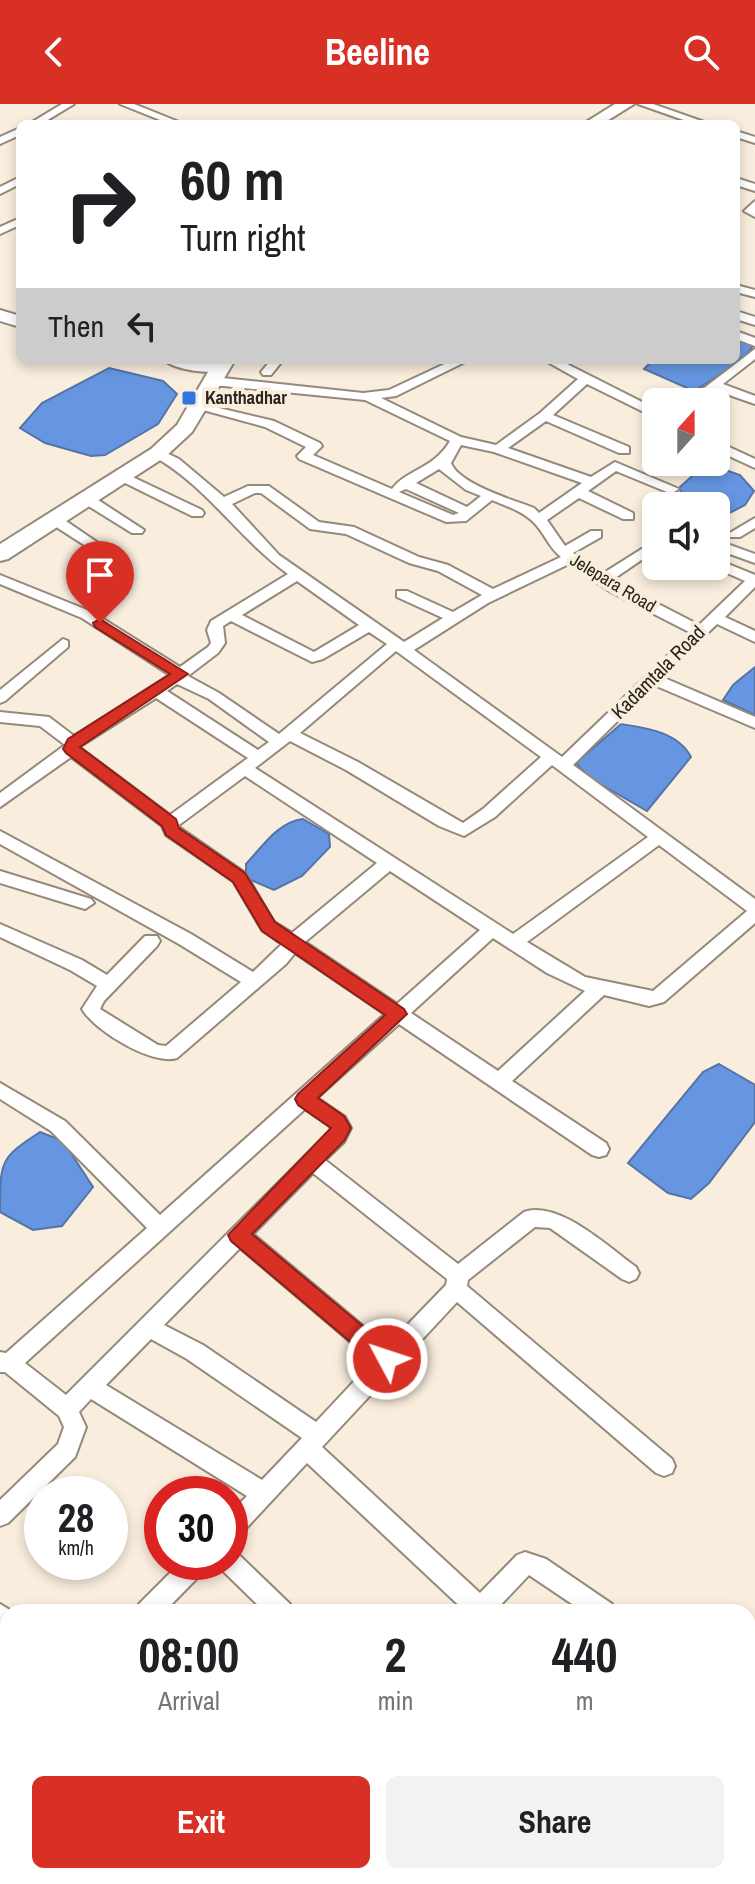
<!DOCTYPE html>
<html lang="en">
<head>
<meta charset="utf-8">
<style>
  body { margin:0; font-family:"Archivo Narrow",sans-serif; background:#f2f2f2; color:#202124; height:100vh; display:flex; flex-direction:column; font-size:30px; white-space:nowrap }
  * { box-sizing:border-box; margin:0 }
  p { font-size:26px; color:#757577 }
  .icon { flex:none; width:44px; height:44px; fill:none; stroke:currentColor; stroke-width:2; stroke-linecap:round; stroke-linejoin:round }
  .map { position:relative; flex:1; overflow:hidden }
  .side { position:absolute; left:0px; top:1500px; width:756px; height:280px; display:flex; flex-direction:column; background:#fff; border-radius:24px 24px 0 0; box-shadow:0 4px 12px #0003 }
  .side>* { flex:none }
  .banner { position:absolute; left:16px; top:16px; width:724px; height:244px; border-radius:12px; box-shadow:0 4px 12px #0003; background:#fff; color:#202124; overflow:hidden }
  .needle { width:52px; rotate:21deg }
  .buttons { position:absolute; left:642px; top:284px; display:grid; gap:16px }
  .buttons a { display:grid; place-items:center; width:88px; height:88px; border-radius:12px; background:#fff; box-shadow:0 4px 12px #0003; font-size:40px }
  .speed { position:absolute; left:24px; top:1372px; display:flex; gap:16px; font-size:40px; font-weight:700; text-align:center }
  .speed>* { display:grid; place-content:center; width:104px; height:104px; border-radius:50%; background:#fff; box-shadow:0 4px 12px #0003; line-height:1 }
  .speed small { font-size:20px; font-weight:400 }
  .speed .limit { border:12px solid #d22; background:#fff; color:#111 }
  .pin { position:absolute; display:grid; place-items:center; width:68px; height:68px; color:#fff; margin:-82px -34px; border-radius:50% 50% 50% 0; rotate:-45deg; box-shadow:0 0 8px #0007 }
  .pin .icon { rotate:45deg }
  .me { position:absolute; width:88px; margin:-44px; rotate:310deg; stroke-linejoin:round; filter:drop-shadow(0 0 6px #0008) }
  .turn { display:flex; align-items:center; gap:28px; height:168px; padding:0 32px; font-size:36px }
  .turn .icon { width:104px; height:104px; stroke-width:2.5 }
  .turn b { display:block; font-size:56px; line-height:68px }
  .then { display:flex; align-items:center; height:76px; padding:0 32px; background:#0003; gap:16px; font-size:30px }
  .eta { display:flex; justify-content:space-evenly; align-items:center; height:136px; text-align:center }
  .eta b { font-size:48px; font-weight:800; line-height:56px }
  .button { display:flex; gap:16px; margin-top:auto; padding:16px 32px }
  .button a { flex:1; height:92px; border-radius:12px; background:#d93025; color:#fff; font-size:32px; font-weight:800; line-height:92px; text-align:center }
  .button a+a { background:#f2f2f2; color:#202124 }
  header { display:flex; justify-content:space-between; align-items:center; height:104px; padding:0 32px; background:#d93025; color:#fff; font-size:36px; font-weight:800 }
  .map>svg:first-child { display:block }
  .water { fill:#6696e1; stroke:#5474a7; stroke-width:2 }
  .lines { fill:none; stroke-linecap:round; stroke-linejoin:round }
  .stream { stroke:#5474a7; stroke-width:8 }
  .street-casing { stroke:#94897a; stroke-width:4 }
  .secondary-casing { stroke:#94897a; stroke-width:4 }
  .primary-casing { stroke:#94897a; stroke-width:4 }
  .street { fill:#fff; fill-rule:evenodd }
  .secondary { fill:#fff; fill-rule:evenodd }
  .primary { fill:#fff; fill-rule:evenodd }
  .rail-casing { stroke:#605a52; stroke-width:11 }
  .rail { stroke:#f9eddd; stroke-width:8; stroke-dasharray:23; stroke-linecap:butt }
  .route { fill:#d93025; stroke:#8d1f18; stroke-width:2 }
  .poi-dot { fill:#2f76e3; stroke:#f9eddd; stroke-width:3 }
  .labels { text-anchor:middle; stroke-width:8; stroke-linejoin:round; paint-order:stroke }
  .far-poi-label { font-size:18px; font-weight:bold; fill:#29251f; stroke:#f9eddd; text-anchor:start }
  .far-street-label { font-size:18px; fill:#29251f; stroke:#f9eddd }
  .street-label { font-size:20px; fill:#29251f; stroke:#f9eddd }
</style>
</head>
<body>
<header><svg class="icon" aria-label="back" viewBox="0 0 24 24"><path d="M15 5l-7 7 7 7"/></svg>Beeline<svg class="icon" aria-label="search" viewBox="0 0 24 24"><circle cx="10" cy="10" r="6"/><path d="M15 15l6 6"/></svg></header>
<div class="map">
<svg width="755" height="1780" viewBox="0 0 755 1780">
  <rect width="100%" height="100%" fill="#f9eddd"/>
  <g class="water">
    <polygon points="736,234 755,240 740,258 694,287 644,265 653,256 736,256"/>
    <polygon points="109,264 163,277 177,290 158,320 105,351 91,352 45,339 20,324 42,299"/>
    <polygon points="717,363 740,371 754,387 745,401 716,416 716,402 686,402 682,397 680,383 698,367"/>
    <polygon points="755,563 755,611 723,596 733,581"/>
    <path d="M621,620C647,624 678,628 691,653L647,707L588,673L576,659Z"/>
    <path d="M303,715L329,730L330,743L302,772L274,786L246,774V760C263,742 278,718 303,715Z"/>
    <polygon points="719,960 755,981 755,1018 709,1079 691,1095 668,1089 628,1059 703,968"/>
    <path d="M40,1028L63,1037L93,1083L62,1122L33,1126L0,1108C0,1057 0,1054 40,1028Z"/>
    <polygon points="322,1772 403,1772 396,1780 325,1780"/>
  </g>
  <g class="lines">
    <g class="stream">
      <polyline points="748,1650 755,1621"/>
      <polyline points="699,1780 703,1772"/>
    </g>
    <g class="street-casing">
      <g id="street">
        <polygon points="62,0 74,0 41,20 29,20"/>
        <polygon points="120,0 134,0 184,20 170,20"/>
        <polygon points="638,0 653,0 710,20 695,20"/>
        <polygon points="20,24 20,31 0,40 0,33"/>
        <polygon points="736,27 755,33 755,39 736,33"/>
        <polygon points="20,73 20,80 0,90 0,83"/>
        <polygon points="736,74 755,80 755,87 736,81"/>
        <polygon points="755,97 755,113 744,107"/>
        <polygon points="20,114 20,121 0,130 0,123"/>
        <polygon points="736,181 755,186 755,193 736,188"/>
        <polygon points="736,207 755,213 755,221 736,215"/>
        <polygon points="736,227 755,234 755,242 736,235"/>
        <polygon points="755,245 755,255 723,280 755,292 755,300 715,286 700,298 686,298"/>
        <polygon points="271,256 283,256 271,271 263,271 261,268"/>
        <path d="M453,256H469L396,292L381,294L461,333L496,341L540,309L578,275L544,256H559L656,305V314L587,280L553,311L629,343V349H619L546,317L508,344L591,373L615,358L679,385L672,389L667,388L616,367L588,387L633,409V415H623L579,394L547,416L565,442L591,427H601V433L573,449L602,470L656,436V446L612,476L699,521L745,477L711,462H716V455L755,471V483L725,513L755,527V538L717,520L662,573L755,613V624L654,581L573,661L755,795V819L664,898L649,902L604,891L512,977L606,1039L609,1045L606,1051L599,1053L592,1051L399,920L317,994L345,1013L351,1024L344,1038L325,1056L458,1160L524,1108C559,1096 608,1143 636,1163L639,1169L636,1175L629,1178L622,1175L550,1124L535,1123L468,1176L467,1182L672,1355L675,1362L672,1369L664,1372L656,1369L457,1198L322,1343L480,1489L517,1451L525,1448L546,1455L612,1500L616,1508H584L529,1471L494,1508H466L307,1359L238,1433L230,1436V1409L247,1392L91,1295L79,1308L86,1323L75,1353L8,1419L0,1422V1396L58,1340L64,1323L59,1312L5,1268H0V1248L6,1249L147,1124L51,1027L0,995V979L65,1017L160,1111L385,910L295,849L286,860L177,954C152,962 94,926 82,905L97,882L70,866L0,833V820L82,856L107,871L145,832H157L160,837L157,842L104,897L100,905L158,941L166,942L241,878L179,840L0,740V727L191,830L253,868L282,840L262,826L233,777L166,731L162,722L71,653L0,703V689L65,641L40,622L0,618V608L49,613L74,632L170,571L82,514L0,480V471L92,508L180,563L208,543L211,539L207,526L211,517L288,470C239,435 207,382 153,352V346L158,345L179,355L224,393L248,382H269L319,418L354,423L419,453L448,461L493,485L561,453C550,444 546,433 537,422C526,408 508,403 492,396L466,417L446,418L299,355L297,352L306,343L265,323L192,303L198,299L274,317L320,339L322,342L313,351L392,385C407,365 434,365 450,337L365,296L213,281L207,277L213,273L363,289L389,286ZM461,341L494,348L582,379L539,409L534,404C513,396 459,380 451,359ZM439,365L466,386L481,392L467,403L416,379ZM406,385L459,409L453,411L399,388ZM255,389H261L310,425L346,430L409,459L438,467L482,491L453,508L407,487H397V493L443,514L404,538L279,451L232,400ZM569,460L611,488L691,529L562,653L414,546L488,499ZM297,477L359,521L314,548L242,511ZM231,517L312,558L323,555L369,528L387,540L279,630L219,589L188,572L218,549L225,539L223,522ZM396,547L541,653L483,705L463,719L358,658L300,629ZM177,580L209,595L269,638L258,646L167,587ZM156,594L248,654L170,711L79,643ZM290,637L346,666L439,722L464,732L495,713L552,661L648,733L513,830L255,664ZM245,672L377,759L292,829L274,818L245,769L180,724L179,721ZM659,741L747,807L653,887L585,873L527,838ZM390,767L480,826L397,900L305,838ZM493,834L547,869L585,887L498,967L411,909ZM305,1005L331,1023L330,1027L66,1291L25,1259ZM313,1069L447,1175L446,1181L387,1242L253,1130ZM240,1144L373,1257L316,1318L203,1241L164,1221ZM151,1235L187,1255L302,1334L262,1376L106,1281Z"/>
        <polygon points="716,337 755,355 755,364 716,346"/>
        <polygon points="122,368 202,406 204,409 202,412 192,412 117,375 117,369"/>
        <polygon points="87,391 92,392 144,426 142,429 132,429 82,398 82,392"/>
        <polygon points="55,412 60,413 104,443 102,446 92,446 50,419 50,413"/>
        <polygon points="755,414 755,424 740,433 730,433 728,430"/>
        <polygon points="716,436 755,450 755,459 716,445"/>
        <polygon points="63,535 68,537 68,543 5,597 0,599 0,586"/>
        <polygon points="0,767 91,795 94,799 85,805 0,779"/>
        <polygon points="230,1447 238,1450 290,1500 294,1508 265,1508 222,1466 218,1458 230,1458"/>
        <polygon points="181,1458 209,1458 205,1466 164,1508 135,1508 139,1500"/>
        <polygon points="0,1500 13,1508 8,1508 8,1531 0,1528"/>
        <polygon points="8,1649 8,1679 0,1683 0,1653"/>
        <polygon points="85,1772 115,1772 118,1780 88,1780"/>
        <polygon points="260,1772 291,1772 294,1780 263,1780"/>
        <polygon points="406,1772 439,1772 436,1780 403,1780"/>
        <polygon points="449,1772 497,1772 494,1780 452,1780"/>
      </g>
    </g>
    <g class="secondary-casing">
      <g id="secondary">
        <polygon points="0,206 20,212 20,223 0,217"/>
        <path d="M164,256L226,259L229,263C218,273 175,266 164,256Z"/>
      </g>
    </g>
    <g class="primary-casing">
      <g id="primary">
        <polygon points="615,0 634,0 602,20 583,20"/>
        <polygon points="215,256 235,256 192,328 165,353 8,455 0,457 0,440 151,345 177,321"/>
      </g>
    </g>
    <use href="#street" class="street"/>
    <use href="#secondary" class="secondary"/>
    <use href="#primary" class="primary"/>
    <g class="rail-casing">
      <g id="rail">
        <polyline points="748,1730 755,1714"/>
        <polyline points="726,1780 729,1772"/>
        <polyline points="751,1780 755,1770"/>
      </g>
    </g>
    <use href="#rail" class="rail"/>
  </g>
  <polygon class="route" points="100,515 188,570 80,643 176,715 179,724 245,769 275,818 404,905 407,910 318,994 344,1012 351,1024 344,1037 252,1130 394,1248 397,1255 394,1262 387,1264 379,1262 231,1137 228,1131 331,1024 298,1001 295,995 298,990 385,911 262,827 233,778 166,731 162,722 66,649 63,645 68,635 170,570 95,523 93,519"/>
  <rect class="poi-dot" x="181" y="286" width="16" height="16" rx="4"/>
  <g class="labels">
    <g class="far-poi-label">
      <text x="205" y="300">Kanthadhar</text>
    </g>
    <g class="far-street-label">
      <text transform="translate(613 479) rotate(31)" y="6">Jelepara Road</text>
    </g>
    <g class="street-label">
      <text transform="translate(658 568) rotate(-45)" y="7">Kadamtala Road</text>
    </g>
  </g>
</svg>
<div class="buttons">
<a><svg class="needle" viewBox="-14 -14 28 28"><path d="M0-13l5 13h-10z" fill="#e53935"/><path d="M0 13l5-13h-10z" fill="#757577"/></svg></a>
<a><svg class="icon" aria-label="sound" viewBox="0 0 24 24"><path d="M4 9h4l5-4v14l-5-4H4zM17 9q2 3 0 6"/></svg></a>
</div>
<div class="speed"><div>28<small>km/h</small></div><div class="limit">30</div></div>
<div class="pin" style="left:100px;top:519px;background:#d93025"><svg class="icon" aria-label="arrive" viewBox="0 0 24 24"><path d="M6 21V4h12l-3 4 3 4H6"/></svg></div>
<svg class="me" style="left:387px;top:1255px" viewBox="-20 -20 40 40"><circle r="17" fill="#d93025" stroke="#fff" stroke-width="3"/><path d="M0-11L8 9 0 5-8 9z" fill="#fff"/></svg>
<div class="banner">
<div class="turn"><svg class="icon" aria-label="right" viewBox="0 0 24 24"><path d="M7 20v-9h11M14 6l5 5-5 5"/></svg><div><b>60 m</b>Turn right</div></div>
<div class="then">Then<svg class="icon" aria-label="left" viewBox="0 0 24 24"><path d="M17 20v-9H6M10 6l-5 5 5 5"/></svg></div>
</div>
<section class="side">
<div class="eta">
<div><b>08:00</b><p>Arrival</p></div>
<div><b>2</b><p>min</p></div>
<div><b>440</b><p>m</p></div>
</div>
<div class="button"><a>Exit</a><a>Share</a></div>
</section>
</div>
</body>
</html>
